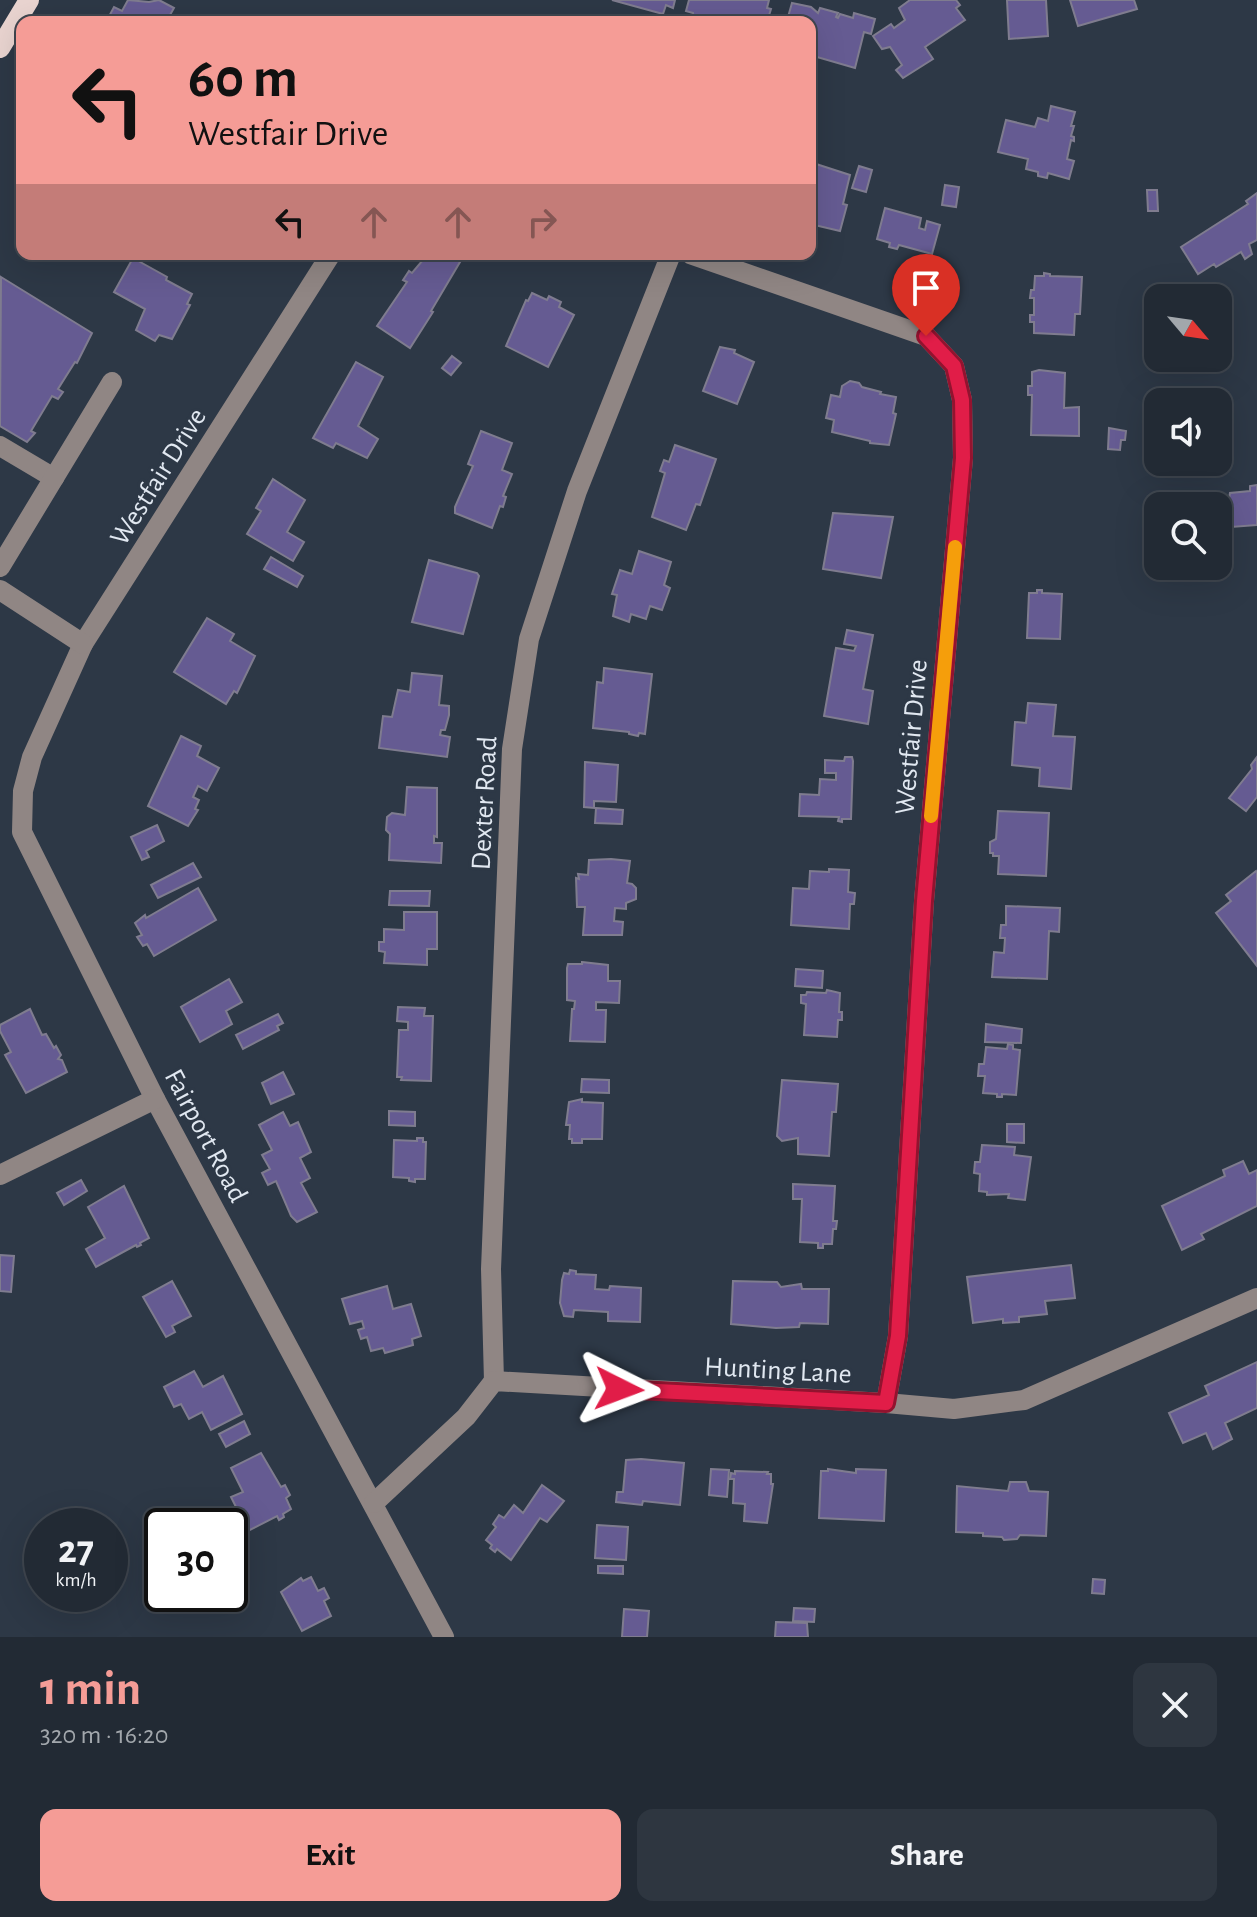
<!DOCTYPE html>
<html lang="en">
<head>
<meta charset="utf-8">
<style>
  body { margin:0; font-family:"Alegreya Sans",sans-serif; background:#2e3640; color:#f1f3f6; height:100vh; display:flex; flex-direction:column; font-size:30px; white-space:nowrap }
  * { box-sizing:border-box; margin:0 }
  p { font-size:26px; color:#a2a7ac }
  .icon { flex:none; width:44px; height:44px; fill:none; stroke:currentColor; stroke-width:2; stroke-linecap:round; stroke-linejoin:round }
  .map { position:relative; height:1637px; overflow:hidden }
  .panel { display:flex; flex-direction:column; background:#222a34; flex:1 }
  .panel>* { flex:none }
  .top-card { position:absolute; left:16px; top:16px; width:800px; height:244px; border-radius:16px; box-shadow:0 8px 32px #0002,0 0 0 2px #3f464f; background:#f59c96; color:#111; overflow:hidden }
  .needle { width:52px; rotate:119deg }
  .controls { position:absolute; left:1144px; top:284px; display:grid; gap:16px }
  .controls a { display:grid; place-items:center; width:88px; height:88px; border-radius:16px; background:#222a34; box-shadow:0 8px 32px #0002,0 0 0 2px #3f464f; font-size:40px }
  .speed { position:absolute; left:24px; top:1508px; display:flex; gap:16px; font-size:40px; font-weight:700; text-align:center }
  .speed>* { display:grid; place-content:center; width:104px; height:104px; border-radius:50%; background:#222a34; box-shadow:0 8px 32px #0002,0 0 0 2px #3f464f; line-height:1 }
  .speed small { font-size:20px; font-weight:400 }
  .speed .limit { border:4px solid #111; border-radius:12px; background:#fff; color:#111 }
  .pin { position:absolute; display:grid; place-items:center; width:68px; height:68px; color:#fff; margin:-82px -34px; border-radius:50% 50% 50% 0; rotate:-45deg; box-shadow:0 0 8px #0007 }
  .pin .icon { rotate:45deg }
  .me { position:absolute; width:88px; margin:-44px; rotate:93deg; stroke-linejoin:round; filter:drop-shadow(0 0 6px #0008) }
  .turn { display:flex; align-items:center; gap:28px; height:168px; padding:0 40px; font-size:36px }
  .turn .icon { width:104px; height:104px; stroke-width:2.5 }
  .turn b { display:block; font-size:56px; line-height:68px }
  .lanes { display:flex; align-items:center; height:76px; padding:0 40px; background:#0003; justify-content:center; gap:40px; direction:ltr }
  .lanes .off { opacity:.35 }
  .round { display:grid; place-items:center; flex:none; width:84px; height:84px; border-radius:16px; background:#2e3640 }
  .headline { display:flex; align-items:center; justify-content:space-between; height:136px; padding:0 40px }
  h1 { font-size:48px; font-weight:700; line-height:60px; color:#f59c96 }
  .cta { display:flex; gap:16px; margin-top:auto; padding:16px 40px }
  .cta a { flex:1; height:92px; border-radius:16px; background:#f59c96; color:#111; font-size:32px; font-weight:700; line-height:92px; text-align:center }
  .cta a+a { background:#2e3640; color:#f1f3f6 }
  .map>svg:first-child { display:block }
  .building { fill:#655b92; stroke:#7f7c8f; stroke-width:2 }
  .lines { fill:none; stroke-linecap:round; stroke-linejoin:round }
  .minor { stroke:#908684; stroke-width:20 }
  .major { stroke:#e9d4d0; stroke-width:20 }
  .route-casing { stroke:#92132f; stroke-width:20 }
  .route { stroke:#e11d48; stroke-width:14 }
  .slow { stroke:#f59e0b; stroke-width:14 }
  .labels { text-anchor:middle; stroke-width:6; stroke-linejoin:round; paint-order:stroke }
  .street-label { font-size:28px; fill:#e1e8f1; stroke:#2d3846 }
</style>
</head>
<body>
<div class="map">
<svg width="1257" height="1637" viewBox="0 0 1257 1637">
  <rect width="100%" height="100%" fill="#2d3846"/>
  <g class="building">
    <polygon points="128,0 149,2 159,0 174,8 166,22 106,22 114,7 122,11"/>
    <polygon points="612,0 675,0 673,8 666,5 663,14"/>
    <polygon points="689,0 769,0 767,8 771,9 767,22 692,22 693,13 686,11"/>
    <polygon points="910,0 956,0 960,5 956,8 965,20 925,47 933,59 903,78 896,70 902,65 890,47 882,49 873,36 891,24 894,28 905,20 899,8"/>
    <polygon points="1007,0 1046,0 1048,36 1009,39"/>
    <polygon points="1070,0 1134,0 1137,9 1078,26"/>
    <polygon points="792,3 811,7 818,13 820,8 838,13 836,17 838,18 840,14 853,18 854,13 875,19 871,34 864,32 855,68 810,55 810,22 783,22 785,16 788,17"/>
    <polygon points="1051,106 1075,112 1071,126 1074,126 1071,136 1074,137 1074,141 1071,140 1067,159 1074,161 1069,179 1048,173 1047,178 1038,176 1038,172 1026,169 1028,159 998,152 1006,120 1035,127 1038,118 1048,121"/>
    <polygon points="810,162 850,175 843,204 847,205 840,231 810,224"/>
    <polygon points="859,166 872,170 866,192 852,188"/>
    <polygon points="945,185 959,187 956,207 942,205"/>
    <polygon points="1147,190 1157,190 1158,211 1148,211"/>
    <polygon points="1257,193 1257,240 1249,244 1252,254 1245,259 1241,252 1216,267 1214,264 1198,274 1181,247 1248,204 1246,201"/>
    <polygon points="885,208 921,218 919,228 925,230 927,221 940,225 932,254 899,245 897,249 889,247 890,243 877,239"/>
    <polygon points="428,254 451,254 450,256 460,262 431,311 433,312 410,348 377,326 407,282 403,280 409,271 412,273"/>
    <polygon points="133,258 167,277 166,280 192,294 187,304 190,305 172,339 159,335 155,341 136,330 145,309 114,292"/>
    <polygon points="1044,273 1050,274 1050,276 1082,277 1080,314 1075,314 1074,335 1034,333 1034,322 1030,322 1030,315 1034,315 1034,298 1030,298 1031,290 1034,290 1035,276 1044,276"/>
    <polygon points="1,277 92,333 77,363 75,362 58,389 63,392 58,399 52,396 31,431 35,433 27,442 0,426"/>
    <polygon points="532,293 547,300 549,296 561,302 559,307 574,315 548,367 506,346 526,300 528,301"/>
    <polygon points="720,347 735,350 734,353 754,362 737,404 703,391"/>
    <polygon points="452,356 461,363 451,375 442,368"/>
    <polygon points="356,362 383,377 358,426 378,439 367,458 336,443 333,448 313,438"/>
    <polygon points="1039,370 1065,373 1064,408 1079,407 1079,436 1031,435 1032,395 1028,395 1028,386 1032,386 1032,372"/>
    <polygon points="850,381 859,383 862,387 881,392 880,394 896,397 893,413 896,414 889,445 870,443 870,441 832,432 834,420 826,418 831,395 840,397 842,386"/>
    <polygon points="1109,428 1126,431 1125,440 1121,440 1120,450 1108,449"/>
    <polygon points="481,431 512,443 502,470 512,474 503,496 506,497 503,507 500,506 492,528 455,513 455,507 473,466 468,464"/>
    <polygon points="675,445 716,459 700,505 696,504 686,530 652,517 665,473 660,471 664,460 669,462"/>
    <polygon points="273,479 305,500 287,532 304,542 293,561 247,534 261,511 256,508"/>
    <polygon points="1257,485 1257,525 1218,528 1218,506 1212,506 1228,504 1230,493 1250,491 1250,486"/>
    <polygon points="833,513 893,517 881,578 823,569"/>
    <polygon points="639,551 671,562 664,585 670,588 662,610 650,606 646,619 631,614 629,622 613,616 617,595 612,594 620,570 632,574"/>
    <polygon points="271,557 303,576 297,587 264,569"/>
    <polygon points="429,560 477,573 479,576 463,634 412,622"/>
    <polygon points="1037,590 1042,590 1042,593 1062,594 1060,639 1027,638 1029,593 1037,593"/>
    <polygon points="207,618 234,634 230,641 255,656 237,693 234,691 226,704 174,672"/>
    <polygon points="847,630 873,635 863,689 873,691 868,724 824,716 836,648 854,651 856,646 844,644"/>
    <polygon points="604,668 652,674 645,734 639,733 638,736 629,734 629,732 593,728 597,682 603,683"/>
    <polygon points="412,673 442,676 439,705 449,706 449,715 445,730 441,730 440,735 450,737 447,757 379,748 383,716 392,717 398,690 410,692"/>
    <polygon points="1028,703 1056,705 1053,736 1075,737 1071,789 1039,786 1040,768 1012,765 1015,722 1026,723"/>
    <polygon points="181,736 201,746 197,756 219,768 207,791 198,786 193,797 199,800 195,809 198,810 188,826 148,806"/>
    <polygon points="845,757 852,757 853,761 851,819 842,819 842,822 838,821 839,817 799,816 800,794 819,795 820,779 836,780 836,773 825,773 825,760 844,761"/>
    <polygon points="1257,757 1257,797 1246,811 1229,798 1252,769 1251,765"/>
    <polygon points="585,762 618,765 616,802 594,801 594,808 584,807"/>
    <polygon points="407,787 437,788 437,837 434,836 434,843 442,843 441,863 389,860 390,834 386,830 387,817 392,813 405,815"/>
    <polygon points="596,808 623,810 622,824 595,823"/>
    <polygon points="998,811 1049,813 1046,876 998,874 999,856 993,856 993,853 990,853 990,842 996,839"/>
    <polygon points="157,825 164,841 146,851 149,857 142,860 131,837"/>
    <polygon points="611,859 630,861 627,883 632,884 636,888 636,899 626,903 626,909 615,908 614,921 623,922 622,935 583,935 585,907 577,907 576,878 579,879 578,874 588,875 589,860"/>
    <polygon points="193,863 201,877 158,898 151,885"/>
    <polygon points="829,869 849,870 848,892 855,893 854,904 850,904 849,929 791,925 793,888 809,889 810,871 829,872"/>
    <polygon points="1256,871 1257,873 1257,966 1216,913 1231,901 1226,895"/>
    <polygon points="198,888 216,920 154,956 147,944 143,946 137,937 142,935 135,923 145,915 146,918"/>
    <polygon points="390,891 430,891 429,906 389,905"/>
    <polygon points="1006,906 1060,908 1059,932 1049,931 1047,979 992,977 994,952 1004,953 1005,938 1000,938 1001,925 1006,925"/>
    <polygon points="404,912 437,912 437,949 427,949 427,965 384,963 385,952 379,951 379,942 384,942 384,929 404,930"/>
    <polygon points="582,962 608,965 608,981 620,981 619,1003 596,1002 596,1010 606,1010 605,1042 570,1041 572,1009 574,1009 575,1001 567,1000 567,968 568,964 582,964"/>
    <polygon points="796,969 823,971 822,988 795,986"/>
    <polygon points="229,979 242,1002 226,1011 232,1024 200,1042 181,1007"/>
    <polygon points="827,990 840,993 839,1012 842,1012 842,1020 838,1020 837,1037 804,1035 806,1004 801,1003 801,995 806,995 807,992 826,993"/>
    <polygon points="398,1007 425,1008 424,1016 433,1016 431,1081 401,1080 402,1077 397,1077 399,1030 408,1030 408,1022 397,1021"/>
    <polygon points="30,1009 42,1035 46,1034 54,1048 56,1046 61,1055 58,1059 62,1060 67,1072 26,1093 5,1055 11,1052 0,1031 0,1025"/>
    <polygon points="278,1014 283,1023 277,1026 279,1030 243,1049 236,1035"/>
    <polygon points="986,1024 1022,1029 1021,1043 985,1042"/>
    <polygon points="1008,1044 1013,1045 1013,1049 1020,1050 1016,1095 1002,1094 1002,1097 997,1097 997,1094 983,1093 985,1076 978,1076 979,1064 984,1064 986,1047 1007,1049"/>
    <polygon points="283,1072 294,1094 271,1104 262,1083"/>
    <polygon points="582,1079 609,1080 609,1093 581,1092"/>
    <polygon points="782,1080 838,1084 836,1112 832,1112 829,1156 798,1154 798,1138 782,1141 777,1136"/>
    <polygon points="582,1099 582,1102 603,1103 602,1139 582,1139 582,1143 572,1143 572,1139 569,1139 570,1125 566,1125 569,1102"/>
    <polygon points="389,1111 415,1112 415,1126 389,1125"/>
    <polygon points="283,1112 290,1126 298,1122 311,1152 300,1158 310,1178 301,1183 317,1212 297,1222 291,1216 276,1181 268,1185 262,1173 270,1169 262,1155 272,1150 259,1125"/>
    <polygon points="1007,1124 1024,1124 1024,1143 1007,1142"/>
    <polygon points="417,1138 423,1138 423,1142 426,1142 425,1179 415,1179 415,1182 409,1181 409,1178 393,1177 394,1140 417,1141"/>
    <polygon points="982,1145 1015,1147 1014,1155 1031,1157 1025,1200 1008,1198 1009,1194 987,1195 987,1192 979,1191 980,1174 974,1173 975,1162 980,1162"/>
    <polygon points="1243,1161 1249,1174 1257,1170 1257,1206 1201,1234 1204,1239 1182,1250 1162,1206 1225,1176 1223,1170"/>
    <polygon points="81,1180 87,1191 64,1205 57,1193"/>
    <polygon points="793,1184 835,1186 833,1221 837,1221 836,1229 833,1229 832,1244 823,1244 823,1248 818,1248 818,1243 800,1242 802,1199 793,1199"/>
    <polygon points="124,1186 149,1238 140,1243 141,1245 137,1247 136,1245 96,1267 86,1249 105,1238 88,1207"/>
    <polygon points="0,1255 14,1256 11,1292 0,1291"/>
    <polygon points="1071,1265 1075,1298 1045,1301 1047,1314 1019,1317 1019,1322 1003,1323 1003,1319 973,1323 967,1277"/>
    <polygon points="570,1270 576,1271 576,1274 596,1275 595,1289 609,1290 610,1286 641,1288 640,1322 608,1321 608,1312 574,1310 573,1317 564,1316 560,1303 562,1280 564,1273 569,1274"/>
    <polygon points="172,1281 191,1316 172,1326 175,1332 166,1337 143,1297"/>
    <polygon points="733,1281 777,1282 781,1287 801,1284 802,1289 829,1289 828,1324 800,1323 799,1327 776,1328 731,1324"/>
    <polygon points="387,1286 393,1309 411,1304 421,1336 412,1339 413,1345 385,1353 383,1348 371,1351 367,1337 361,1339 358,1330 364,1328 362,1321 350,1324 342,1299"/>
    <polygon points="1257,1362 1257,1408 1225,1423 1232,1439 1213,1449 1206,1433 1183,1443 1169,1413 1209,1395 1205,1386"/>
    <polygon points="194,1371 203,1387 223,1376 242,1414 211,1430 202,1412 189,1419 181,1404 174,1407 164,1387"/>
    <polygon points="244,1421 250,1434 226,1447 219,1434"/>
    <polygon points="261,1453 281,1487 285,1485 290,1495 286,1498 291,1509 283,1514 284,1517 279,1520 277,1516 248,1531 231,1497 243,1492 231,1468"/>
    <polygon points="641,1459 684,1463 680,1505 643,1501 642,1505 616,1502 617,1492 623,1492 626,1460"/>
    <polygon points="711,1469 729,1470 727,1497 709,1495"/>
    <polygon points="828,1469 856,1473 856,1469 886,1470 884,1521 819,1518 821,1471 828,1471"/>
    <polygon points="735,1471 768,1472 767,1474 771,1474 771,1484 773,1484 767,1523 744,1521 745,1504 733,1503 734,1479 730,1479 731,1473 735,1474"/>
    <polygon points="1010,1482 1026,1482 1029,1491 1048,1492 1046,1536 1020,1535 1017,1539 1004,1540 1002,1537 983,1536 983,1533 956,1532 957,1486 1008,1491"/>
    <polygon points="542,1485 564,1501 547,1522 540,1518 511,1560 497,1549 495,1552 490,1548 492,1545 486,1540 496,1527 493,1524 499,1515 504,1518 514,1505 523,1513"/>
    <polygon points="597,1525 628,1527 626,1560 595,1558"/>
    <polygon points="598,1566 623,1566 623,1574 598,1573"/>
    <polygon points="311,1577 318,1591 324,1588 329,1598 324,1601 331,1616 302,1631 281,1592 301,1578 303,1581"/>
    <polygon points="1093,1579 1105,1580 1104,1594 1092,1593"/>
    <polygon points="794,1608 815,1609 814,1622 793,1621"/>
    <polygon points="624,1609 649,1611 647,1637 622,1637"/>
    <polygon points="776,1622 807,1623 808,1637 775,1637"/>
  </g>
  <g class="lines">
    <g class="minor">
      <polyline points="331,254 83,644 32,757 23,791 22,832 155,1099 444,1637"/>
      <polyline points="690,254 926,336 954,366 962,400 963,458 924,901 898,1336 886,1403"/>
      <polyline points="0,446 54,478"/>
      <polyline points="0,567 112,382"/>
      <polyline points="0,590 83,644"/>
      <polyline points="0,1175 155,1099"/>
      <polyline points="494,1381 491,1269 512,749 529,639 577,491 671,254"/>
      <polyline points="374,1503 466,1417 494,1381 886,1403 954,1409 1024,1400 1257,1298"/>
    </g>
    <polyline class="major" points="0,48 29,0"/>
  </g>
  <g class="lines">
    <g class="route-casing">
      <polyline id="route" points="619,1389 886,1403 898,1336 924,901 963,458 962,400 954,366 926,336"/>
    </g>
    <use href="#route" class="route"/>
    <polyline class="slow" points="931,816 955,547"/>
  </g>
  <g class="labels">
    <g class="street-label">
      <text transform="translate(157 476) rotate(-58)" y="10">Westfair Drive</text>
      <text transform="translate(910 737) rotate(-85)" y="10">Westfair Drive</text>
      <text transform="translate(483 803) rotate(-87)" y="10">Dexter Road</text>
      <text transform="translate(207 1135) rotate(62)" y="10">Fairport Road</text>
      <text transform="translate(778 1369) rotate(3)" y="10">Hunting Lane</text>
    </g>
  </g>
</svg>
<div class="controls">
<a><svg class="needle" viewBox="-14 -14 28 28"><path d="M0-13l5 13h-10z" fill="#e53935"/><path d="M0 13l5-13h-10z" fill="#a2a7ac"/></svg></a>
<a><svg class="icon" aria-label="sound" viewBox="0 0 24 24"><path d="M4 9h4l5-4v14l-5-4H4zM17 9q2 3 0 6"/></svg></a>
<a><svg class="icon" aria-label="search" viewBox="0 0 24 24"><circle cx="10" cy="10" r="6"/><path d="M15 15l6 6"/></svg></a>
</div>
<div class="speed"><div>27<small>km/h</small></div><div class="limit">30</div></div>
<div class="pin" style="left:926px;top:336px;background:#d93025"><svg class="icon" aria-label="arrive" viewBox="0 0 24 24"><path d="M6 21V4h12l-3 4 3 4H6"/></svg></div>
<svg class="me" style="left:619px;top:1389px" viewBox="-20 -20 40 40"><path d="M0-17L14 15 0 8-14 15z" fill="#e11d48" stroke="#fff" stroke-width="4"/></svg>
<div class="top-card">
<div class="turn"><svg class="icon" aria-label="left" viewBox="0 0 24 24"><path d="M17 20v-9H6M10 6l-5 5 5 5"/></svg><div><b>60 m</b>Westfair Drive</div></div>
<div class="lanes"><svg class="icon" aria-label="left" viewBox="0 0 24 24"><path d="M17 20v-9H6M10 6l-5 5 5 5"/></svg><svg class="icon off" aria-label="ahead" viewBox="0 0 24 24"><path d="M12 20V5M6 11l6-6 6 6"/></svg><svg class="icon off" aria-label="ahead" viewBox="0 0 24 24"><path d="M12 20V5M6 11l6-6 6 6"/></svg><svg class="icon off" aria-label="right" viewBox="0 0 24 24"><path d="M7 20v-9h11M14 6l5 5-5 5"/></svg></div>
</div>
</div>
<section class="panel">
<div class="headline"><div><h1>1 min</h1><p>320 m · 16:20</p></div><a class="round"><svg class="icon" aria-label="close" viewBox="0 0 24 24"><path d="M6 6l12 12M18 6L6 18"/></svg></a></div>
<div class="cta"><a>Exit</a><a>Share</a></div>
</section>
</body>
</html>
